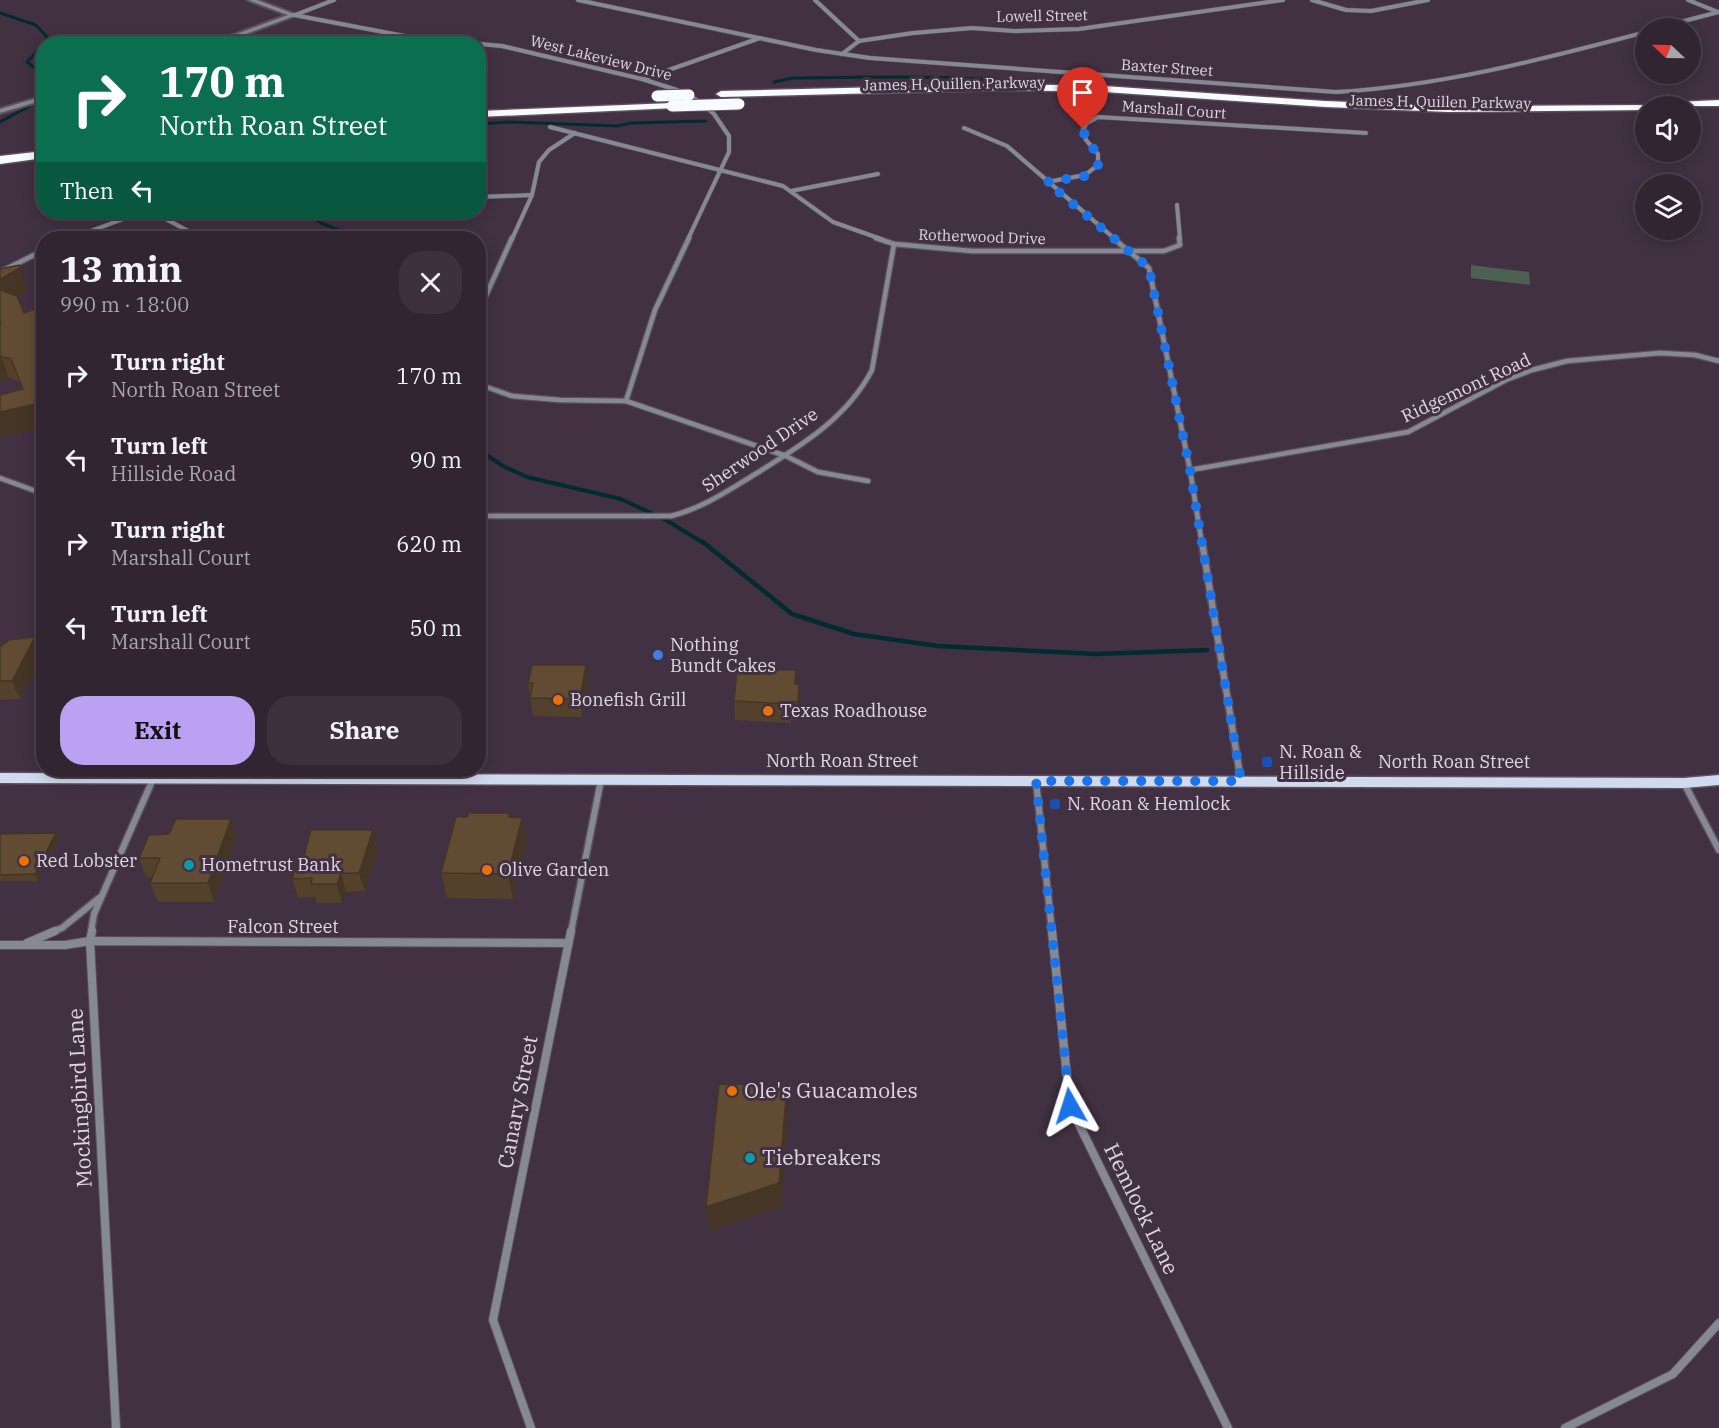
<!DOCTYPE html>
<html lang="en">
<head>
<meta charset="utf-8">
<style>
  body { margin:0; font-family:"IBM Plex Serif",serif; background:#3d313e; color:#f1f3f6; height:100vh; display:flex; flex-direction:column; font-size:22px; white-space:nowrap }
  * { box-sizing:border-box; margin:0 }
  p { font-size:20px; color:#a8a5ac }
  .icon { flex:none; width:33px; height:33px; fill:none; stroke:currentColor; stroke-width:2; stroke-linecap:round; stroke-linejoin:round }
  .map { position:relative; flex:1; overflow:hidden }
  .side { position:absolute; left:36px; top:231px; width:450px; height:546px; display:flex; flex-direction:column; background:#312532; border-radius:24px; box-shadow:0 3px 15px #0003,0 0 0 2px #4c424d }
  .side>* { flex:none }
  .hud { position:absolute; left:36px; top:36px; width:450px; height:183px; border-radius:24px; box-shadow:0 3px 15px #0003,0 0 0 2px #4c424d; background:#0b6e4f; color:#fff; overflow:hidden }
  .needle { width:39px; rotate:292deg }
  .controls { position:absolute; left:1635px; top:18px; display:grid; gap:12px }
  .controls a { display:grid; place-items:center; width:66px; height:66px; border-radius:50%; background:#312532; box-shadow:0 3px 15px #0003,0 0 0 2px #4c424d; font-size:30px }
  .pin { position:absolute; display:grid; place-items:center; width:51px; height:51px; color:#fff; margin:-62px -26px; border-radius:50% 50% 50% 0; rotate:-45deg; box-shadow:0 0 6px #0007 }
  .pin .icon { rotate:45deg }
  .me { position:absolute; width:66px; margin:-33px; rotate:354deg; stroke-linejoin:round; filter:drop-shadow(0 0 4px #0008) }
  .turn { display:flex; align-items:center; gap:21px; height:126px; padding:0 24px; font-size:27px }
  .turn .icon { width:78px; height:78px; stroke-width:2.5 }
  .turn b { display:block; font-size:42px; line-height:51px }
  .then { display:flex; align-items:center; height:57px; padding:0 24px; background:#0003; gap:12px; font-size:22px }
  .round { display:grid; place-items:center; flex:none; width:63px; height:63px; border-radius:24px; background:#3d313e }
  .summary { display:flex; align-items:center; justify-content:space-between; height:102px; padding:0 24px }
  h1 { font-size:36px; font-weight:700; line-height:45px }
  .button { display:flex; gap:12px; margin-top:auto; padding:12px 24px }
  .button a { flex:1; height:69px; border-radius:24px; background:#bca0f2; color:#111; font-size:24px; font-weight:700; line-height:69px; text-align:center }
  .button a+a { background:#3d313e; color:#f1f3f6 }
  ul { padding:0; list-style:none }
  li { display:flex; align-items:center; gap:18px; height:84px; padding:0 24px }
  li div { flex:1 }
  li b { display:block; font-size:22px }
  li em { font-style:normal }
  .map>svg:first-child { display:block }
  .green { fill:#4d6152 }
  .lines { fill:none; stroke-linecap:round; stroke-linejoin:round }
  .stream-far2 { stroke:#002c31; stroke-width:3 }
  .stream-far1 { stroke:#002c31; stroke-width:4 }
  .stream { stroke:#002c31; stroke-width:4.5 }
  .minor-far3-casing { stroke:#5e4f5e; stroke-width:5 }
  .minor-far2-casing { stroke:#5e4f5e; stroke-width:7 }
  .minor-far1-casing { stroke:#5e4f5e; stroke-width:9 }
  .minor-casing { stroke:#5e4f5e; stroke-width:10 }
  .tertiary-casing { stroke:#5e4f5e; stroke-width:4 }
  .primary-casing { stroke:#5e4f5e; stroke-width:3 }
  .motorway-casing { stroke:#5e4f5e; stroke-width:3 }
  .minor-far3 { stroke:#848993; stroke-width:4 }
  .minor-far2 { stroke:#848993; stroke-width:4.5 }
  .minor-far1 { stroke:#848993; stroke-width:6 }
  .minor { stroke:#848993; stroke-width:8 }
  .tertiary { fill:#848993; fill-rule:evenodd }
  .primary { fill:#d0daef; fill-rule:evenodd }
  .motorway { fill:#f7faff; fill-rule:evenodd }
  .motorway-bridge-casing { stroke:#5e4f5e; stroke-width:13; stroke-linecap:butt }
  .motorway-bridge { stroke:#f7faff; stroke-width:11 }
  .wall { fill:#53412c }
  .shaded-wall { fill:#443524 }
  .building { fill:#614c33; stroke:#443524; stroke-width:1.5 }
  .route { stroke:#1a73e8; stroke-width:10; stroke-dasharray:0 18 }
  .shop-dot { fill:#3f7fe0; stroke:#413142; stroke-width:2 }
  .food-dot { fill:#e8710a; stroke:#413142; stroke-width:2 }
  .transit-dot { fill:#1a4fb4; stroke:#413142; stroke-width:2 }
  .culture-dot { fill:#0f9aa8; stroke:#413142; stroke-width:2 }
  .labels { text-anchor:middle; stroke-width:6; stroke-linejoin:round; paint-order:stroke }
  .far-street-label { font-size:15px; fill:#e0d5e0; stroke:#413142 }
  .street-label { font-size:18px; fill:#e0d5e0; stroke:#413142 }
  .poi-label { font-size:18px; fill:#e0d5e0; stroke:#413142; text-anchor:start }
  .near-poi-label { font-size:21px; fill:#e0d5e0; stroke:#413142; text-anchor:start }
  .near-street-label { font-size:21px; fill:#e0d5e0; stroke:#413142 }
</style>
</head>
<body>
<div class="map">
<svg width="1719" height="1428" viewBox="0 0 1719 1428">
  <rect width="100%" height="100%" fill="#413142"/>
  <polygon class="green" points="1471,265 1529,272 1530,285 1471,278"/>
  <g class="lines">
    <g class="stream-far2">
      <polyline points="0,13 36,25 47,37 44,44"/>
      <polyline points="44,44 27,62 44,75"/>
      <path d="M774,82L793,78C873,77 953,75 1033,83"/>
      <polyline points="0,122 28,107 44,94"/>
      <polyline points="478,124 510,122 618,126 631,123 706,121"/>
      <polyline points="303,212 321,223 359,238"/>
    </g>
    <polyline class="stream-far1" points="478,449 503,466 527,477 621,499 666,520 705,544"/>
    <polyline class="stream" points="703,542 792,614 854,634 938,646 1096,654 1207,650"/>
    <g class="minor-far3-casing">
      <g id="minor-far3">
        <path d="M578,0L816,50L870,58L1336,92C1442,86 1543,59 1646,32"/>
        <polyline points="815,0 859,41"/>
        <polyline points="1312,0 1346,10 1371,11 1428,0"/>
        <polyline points="1688,0 1718,12"/>
        <polyline points="294,15 415,38 502,46 642,79 677,90 697,100 714,114 729,136 729,152 688,239"/>
        <polyline points="295,15 334,0"/>
        <polyline points="1657,28 1719,12"/>
        <polyline points="842,54 859,41 913,33 972,28 1014,31 1079,29 1283,0"/>
        <polyline points="643,79 760,38"/>
        <polyline points="550,127 783,186 833,222 881,239"/>
        <polyline points="964,128 1007,146 1115,239"/>
        <polyline points="1047,182 1085,175 1098,165 1098,154 1086,140 1083,129 1087,123 1098,117 1366,133"/>
        <polyline points="791,191 878,174"/>
        <polyline points="478,197 532,195"/>
        <polyline points="1177,205 1180,239"/>
        <polyline points="153,212 201,238"/>
        <polyline points="72,238 142,212"/>
        <polyline points="512,239 532,195 539,162 549,150 575,133"/>
      </g>
    </g>
    <g class="minor-far2-casing">
      <g id="minor-far2">
        <polyline points="876,238 894,244 972,251 1164,251 1180,245 1179,238"/>
        <polyline points="1113,238 1149,268 1190,470 1202,544"/>
        <polyline points="0,272 44,250"/>
        <polyline points="478,313 512,238"/>
        <polyline points="478,384 512,396 560,400 626,401 786,456 818,472 868,481"/>
        <polyline points="626,401 655,310 689,238"/>
        <polyline points="1190,470 1408,432 1506,380 1532,370 1567,361 1660,353 1695,355 1719,361"/>
        <polyline points="0,478 44,494"/>
        <path d="M478,516H671C703,508 729,490 757,473C802,445 847,418 872,370L894,244"/>
      </g>
    </g>
    <g class="minor-far1-casing">
      <g id="minor-far1">
        <polyline points="1202,542 1241,781"/>
        <polyline points="1036,781 1052,932"/>
        <polyline points="1684,783 1719,850"/>
        <polyline points="52,932 62,928 99,898"/>
        <polyline points="91,932 94,914 153,779"/>
        <polyline points="571,932 601,780"/>
      </g>
    </g>
    <g class="minor-casing">
      <g id="minor">
        <polyline points="92,931 90,941 116,1428"/>
        <polyline points="1052,931 1070,1106 1228,1428"/>
        <polyline points="27,943 55,931"/>
        <polyline points="0,945 65,945 90,941 567,943"/>
        <polyline points="531,1428 493,1320 571,931"/>
        <polyline points="1565,1428 1673,1374 1719,1323"/>
      </g>
    </g>
    <g class="tertiary-casing">
      <g id="tertiary">
        <polygon points="248,0 257,0 297,15 219,44 209,44 288,15"/>
        <polygon points="44,96 44,100 0,113 0,109"/>
      </g>
    </g>
    <g class="primary-casing">
      <polygon id="primary" points="0,773 1684,778 1719,775 1719,785 1684,788 0,783"/>
    </g>
    <g class="motorway-casing">
      <g id="motorway">
        <polygon points="1005,84 1104,86 1325,101 1449,106 1650,105 1655,103 1719,100 1719,106 1646,106 1646,110 1449,112 1325,107 1104,92 1005,90 721,97 716,94 721,91"/>
        <polygon points="672,103 676,104 676,108 478,117 478,111"/>
        <polygon points="44,151 44,158 0,164 0,156"/>
      </g>
    </g>
    <use href="#minor-far3" class="minor-far3"/>
    <use href="#minor-far2" class="minor-far2"/>
    <use href="#minor-far1" class="minor-far1"/>
    <use href="#minor" class="minor"/>
    <use href="#tertiary" class="tertiary"/>
    <use href="#primary" class="primary"/>
    <use href="#motorway" class="motorway"/>
    <g class="motorway-bridge-casing">
      <g id="motorway-bridge">
        <polyline points="657,96 689,95"/>
        <polyline points="672,106 739,104"/>
      </g>
    </g>
    <use href="#motorway-bridge" class="motorway-bridge"/>
  </g>
  <g class="wall">
    <polygon points="0,269 28,290 16,296 24,313 44,306 44,427 0,437 0,395 22,389 20,382 9,378 0,383"/>
    <polygon points="35,637 43,655 20,699 0,700 0,647"/>
    <polygon points="588,683 582,717 533,716 528,684"/>
    <polygon points="796,684 799,684 800,702 799,720 791,720 791,723 735,720 734,701"/>
    <polygon points="509,813 510,817 527,843 513,899 447,898 441,873 467,817"/>
    <polygon points="373,830 378,848 365,891 346,892 342,903 317,903 315,897 298,898 292,879 304,856"/>
    <polygon points="0,834 59,839 38,881 0,881"/>
    <polygon points="237,837 214,902 158,902 150,883 153,877 146,877 139,858"/>
  </g>
  <g class="shaded-wall">
    <polygon points="20,268 28,290 0,305 0,279"/>
    <polygon points="1,355 9,378 0,383 0,356"/>
    <polygon points="44,402 44,427 0,437 0,412"/>
    <polygon points="35,637 43,655 20,699 12,681"/>
    <polygon points="586,665 588,683 582,717 580,699"/>
    <polygon points="799,684 800,702 799,720 798,702"/>
    <polygon points="522,818 527,843 513,899 508,874"/>
    <polygon points="231,819 237,837 214,902 208,883"/>
    <polygon points="373,830 378,848 365,891 359,873"/>
    <polygon points="56,833 59,839 38,881 35,874"/>
    <polygon points="341,873 346,892 342,903 337,884"/>
    <polygon points="787,1085 788,1110 781,1207 709,1231 706,1207"/>
  </g>
  <g class="building">
    <polygon points="19,265 20,268 0,279 0,269"/>
    <polygon points="0,290 17,296 24,313 44,306 44,343 42,343 44,348 44,402 0,412 0,395 23,389 11,359 0,356 0,323 1,323 0,320"/>
    <polygon points="35,637 12,681 0,681 0,647 9,640"/>
    <polygon points="532,665 586,665 580,699 530,698 533,683 528,684"/>
    <polygon points="737,670 796,670 795,684 799,684 798,702 790,702 790,704 734,701"/>
    <polygon points="469,813 509,813 509,817 522,818 508,874 441,873 456,817 467,817"/>
    <polygon points="176,819 231,819 208,883 150,883 160,858 139,858 149,835 169,834"/>
    <polygon points="311,830 373,830 359,873 341,873 337,884 311,884 312,878 292,879 300,856 304,856"/>
    <polygon points="56,833 35,874 0,875 0,834"/>
    <polygon points="719,1084 787,1085 779,1183 706,1207"/>
  </g>
  <g class="lines">
    <polyline class="route" points="1070,1106 1036,781 1241,781 1190,470 1149,268 1047,182 1085,176 1098,165 1098,154 1086,140 1083,129"/>
  </g>
  <circle class="shop-dot" cx="658" cy="655" r="6"/>
  <g class="food-dot">
    <circle cx="558" cy="700" r="6"/>
    <circle cx="768" cy="711" r="6"/>
    <circle cx="24" cy="861" r="6"/>
    <circle cx="487" cy="870" r="6"/>
    <circle cx="732" cy="1091" r="6"/>
  </g>
  <g class="transit-dot">
    <rect x="1261" y="756" width="12" height="12" rx="3"/>
    <rect x="1049" y="798" width="12" height="12" rx="3"/>
  </g>
  <g class="culture-dot">
    <circle cx="189" cy="865" r="6"/>
    <circle cx="750" cy="1158" r="6"/>
  </g>
  <g class="labels">
    <g class="far-street-label">
      <text transform="translate(1042 16) rotate(-1)" y="5">Lowell Street</text>
      <text transform="translate(601 58) rotate(14)" y="5">West Lakeview Drive</text>
      <text transform="translate(1167 68) rotate(4)" y="5">Baxter Street</text>
      <text transform="translate(954 84) rotate(-1)" y="5">James H. Quillen Parkway</text>
      <text transform="translate(1440 102) rotate(1)" y="5">James H. Quillen Parkway</text>
      <text transform="translate(1174 110) rotate(4)" y="5">Marshall Court</text>
      <text transform="translate(982 237) rotate(2)" y="5">Rotherwood Drive</text>
    </g>
    <g class="street-label">
      <text transform="translate(1466 388) rotate(-25)" y="6">Ridgemont Road</text>
      <text transform="translate(760 450) rotate(-34)" y="6">Sherwood Drive</text>
      <text x="842" y="767">North Roan Street</text>
      <text x="1454" y="768">North Roan Street</text>
      <text x="283" y="933">Falcon Street</text>
    </g>
    <g class="poi-label">
      <text x="670" y="651">Nothing<tspan x="670" dy="21">Bundt Cakes</tspan></text>
      <text x="570" y="706">Bonefish Grill</text>
      <text x="780" y="717">Texas Roadhouse</text>
      <text x="1279" y="758">N. Roan &amp;<tspan x="1279" dy="21">Hillside</tspan></text>
      <text x="1067" y="810">N. Roan &amp; Hemlock</text>
      <text x="36" y="867">Red Lobster</text>
      <text x="201" y="871">Hometrust Bank</text>
      <text x="499" y="876">Olive Garden</text>
    </g>
    <g class="near-poi-label">
      <text x="744" y="1098">Ole's Guacamoles</text>
      <text x="762" y="1165">Tiebreakers</text>
    </g>
    <g class="near-street-label">
      <text transform="translate(80 1098) rotate(-93)" y="7">Mockingbird Lane</text>
      <text transform="translate(518 1102) rotate(-79)" y="7">Canary Street</text>
      <text transform="translate(1141 1209) rotate(64)" y="7">Hemlock Lane</text>
    </g>
  </g>
</svg>
<div class="controls">
<a><svg class="needle" viewBox="-14 -14 28 28"><path d="M0-13l5 13h-10z" fill="#e53935"/><path d="M0 13l5-13h-10z" fill="#a8a5ac"/></svg></a>
<a><svg class="icon" aria-label="sound" viewBox="0 0 24 24"><path d="M4 9h4l5-4v14l-5-4H4zM17 9q2 3 0 6"/></svg></a>
<a><svg class="icon" aria-label="layers" viewBox="0 0 24 24"><path d="M12 4l9 5-9 5-9-5zM3 14l9 5 9-5"/></svg></a>
</div>
<div class="pin" style="left:1083px;top:129px;background:#d93025"><svg class="icon" aria-label="arrive" viewBox="0 0 24 24"><path d="M6 21V4h12l-3 4 3 4H6"/></svg></div>
<svg class="me" style="left:1070px;top:1106px" viewBox="-20 -20 40 40"><path d="M0-17L14 15 0 8-14 15z" fill="#1a73e8" stroke="#fff" stroke-width="4"/></svg>
<div class="hud">
<div class="turn"><svg class="icon" aria-label="right" viewBox="0 0 24 24"><path d="M7 20v-9h11M14 6l5 5-5 5"/></svg><div><b>170 m</b>North Roan Street</div></div>
<div class="then">Then<svg class="icon" aria-label="left" viewBox="0 0 24 24"><path d="M17 20v-9H6M10 6l-5 5 5 5"/></svg></div>
</div>
<section class="side">
<div class="summary"><div><h1>13 min</h1><p>990 m · 18:00</p></div><a class="round"><svg class="icon" aria-label="close" viewBox="0 0 24 24"><path d="M6 6l12 12M18 6L6 18"/></svg></a></div>
<ul>
<li><svg class="icon" aria-label="right" viewBox="0 0 24 24"><path d="M7 20v-9h11M14 6l5 5-5 5"/></svg><div><b>Turn right</b><p>North Roan Street</p></div><em>170 m</em></li>
<li><svg class="icon" aria-label="left" viewBox="0 0 24 24"><path d="M17 20v-9H6M10 6l-5 5 5 5"/></svg><div><b>Turn left</b><p>Hillside Road</p></div><em>90 m</em></li>
<li><svg class="icon" aria-label="right" viewBox="0 0 24 24"><path d="M7 20v-9h11M14 6l5 5-5 5"/></svg><div><b>Turn right</b><p>Marshall Court</p></div><em>620 m</em></li>
<li><svg class="icon" aria-label="left" viewBox="0 0 24 24"><path d="M17 20v-9H6M10 6l-5 5 5 5"/></svg><div><b>Turn left</b><p>Marshall Court</p></div><em>50 m</em></li>
</ul>
<div class="button"><a>Exit</a><a>Share</a></div>
</section>
</div>
</body>
</html>
